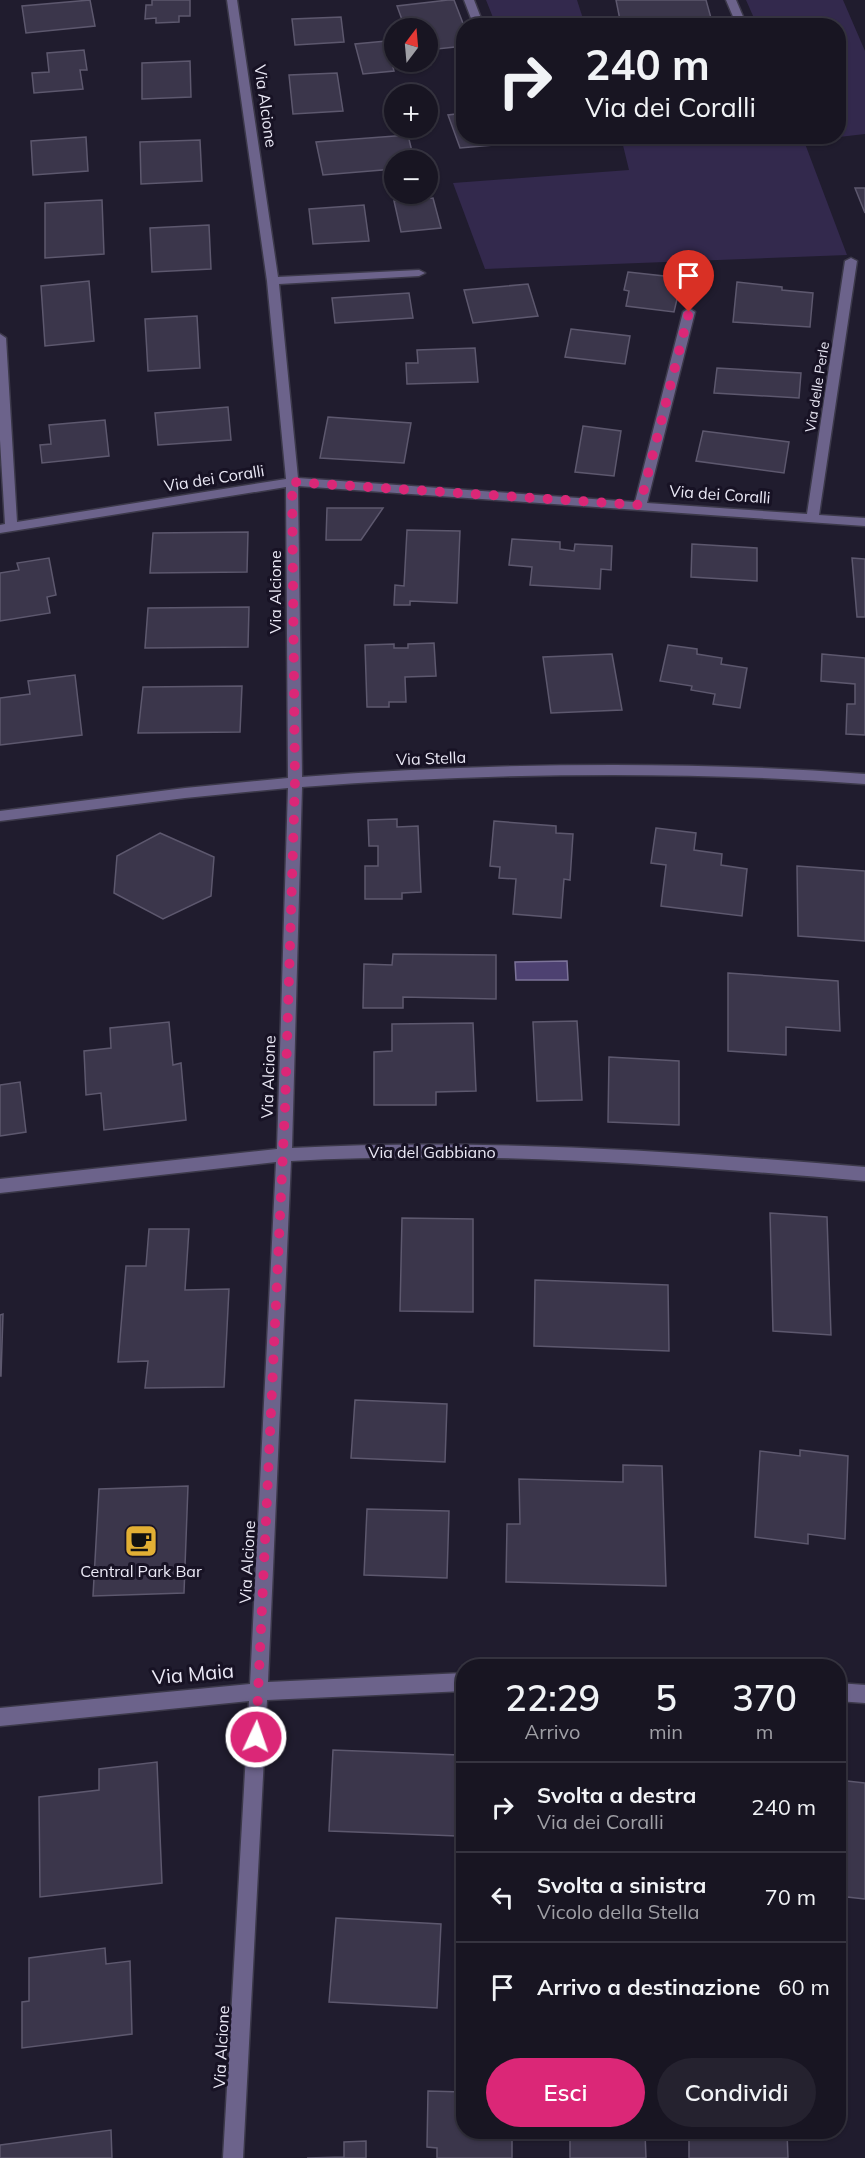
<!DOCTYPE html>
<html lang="it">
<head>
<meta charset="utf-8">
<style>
  body { margin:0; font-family:Mulish,sans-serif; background:#25222f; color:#f1f3f6; height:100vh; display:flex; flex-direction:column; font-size:22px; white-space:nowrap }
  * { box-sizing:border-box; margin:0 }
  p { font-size:20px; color:#9f9fa5 }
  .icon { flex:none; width:33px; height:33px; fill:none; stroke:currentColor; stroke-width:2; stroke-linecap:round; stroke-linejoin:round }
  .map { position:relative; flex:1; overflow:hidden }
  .side { position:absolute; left:456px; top:1659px; width:390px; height:480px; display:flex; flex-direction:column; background:#181522; border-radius:24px; box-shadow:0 2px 4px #0004,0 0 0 2px #363440 }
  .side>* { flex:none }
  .guide { position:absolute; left:456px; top:18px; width:390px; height:126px; border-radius:24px; box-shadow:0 2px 4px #0004,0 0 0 2px #363440; background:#181522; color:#f1f3f6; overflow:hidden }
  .needle { width:39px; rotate:16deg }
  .tools { position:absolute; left:384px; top:18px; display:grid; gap:12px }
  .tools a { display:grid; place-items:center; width:54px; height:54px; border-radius:50%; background:#181522; box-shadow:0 2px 4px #0004,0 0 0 2px #363440; font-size:30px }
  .pin { position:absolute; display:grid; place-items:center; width:51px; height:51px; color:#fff; margin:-62px -26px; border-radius:50% 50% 50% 0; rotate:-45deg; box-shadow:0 0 6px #0007 }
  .pin .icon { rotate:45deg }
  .me { position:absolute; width:66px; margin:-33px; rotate:3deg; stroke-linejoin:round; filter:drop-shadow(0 0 4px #0008) }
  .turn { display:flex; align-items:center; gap:21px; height:126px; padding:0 30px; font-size:27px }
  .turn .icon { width:78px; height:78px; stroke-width:2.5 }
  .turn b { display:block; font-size:42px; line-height:51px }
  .eta { display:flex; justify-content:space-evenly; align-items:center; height:102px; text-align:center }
  .eta b { font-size:36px; font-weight:600; line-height:42px }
  .button { display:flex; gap:12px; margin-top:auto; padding:12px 30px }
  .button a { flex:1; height:69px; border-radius:36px; background:#db2777; color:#fff; font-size:24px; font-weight:600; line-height:69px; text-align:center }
  .button a+a { background:#25222f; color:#f1f3f6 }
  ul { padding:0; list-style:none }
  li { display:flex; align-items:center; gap:18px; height:90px; padding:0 30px; border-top:2px solid #363440 }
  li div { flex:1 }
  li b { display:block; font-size:22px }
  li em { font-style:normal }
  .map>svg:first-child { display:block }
  .green { fill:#33294d }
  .water { fill:#4d4171; stroke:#7c7399; stroke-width:1.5 }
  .building { fill:#3b364b; stroke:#5d586e; stroke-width:1.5 }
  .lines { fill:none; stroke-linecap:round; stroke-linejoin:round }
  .street-casing { stroke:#3c394a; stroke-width:3 }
  .street { fill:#6c638b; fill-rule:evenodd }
  .route { stroke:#db2777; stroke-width:10; stroke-dasharray:0 18 }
  .labels { text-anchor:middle; stroke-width:6; stroke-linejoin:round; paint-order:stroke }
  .far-street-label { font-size:14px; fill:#ebe9f6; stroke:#171224 }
  .street-label { font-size:16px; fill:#ebe9f6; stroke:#171224 }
  .poi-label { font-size:16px; fill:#ebe9f6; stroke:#171224 }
  .near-street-label { font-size:20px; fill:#ebe9f6; stroke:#171224 }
</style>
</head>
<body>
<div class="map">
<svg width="865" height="2158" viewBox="0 0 865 2158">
  <rect width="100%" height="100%" fill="#201c2e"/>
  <g class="green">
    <polygon points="486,0 577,0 585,25 496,25"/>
    <polygon points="746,0 843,0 865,51 865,134 804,141 847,255 485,269 453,183 629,170 621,137 838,136 838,26 757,25"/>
  </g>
  <polygon class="water" points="567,961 568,980 516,980 515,962"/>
  <g class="building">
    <polygon points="90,0 95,26 26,33 22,6"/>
    <polygon points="152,0 190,0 190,16 179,16 179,22 156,23 156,18 145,19 146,5 152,5"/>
    <polygon points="448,0 454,0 464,26 464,46 428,50 428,28 405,28 397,6"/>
    <polygon points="616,0 706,0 711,18 620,20"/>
    <polygon points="341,17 344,42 295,45 292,19"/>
    <polygon points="386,41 394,71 363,74 355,44"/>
    <polygon points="84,50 87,70 80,70 83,89 34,93 32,73 49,72 47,53"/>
    <polygon points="190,61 191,97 142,99 142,63"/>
    <polygon points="337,73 343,111 293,114 289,75"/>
    <polygon points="464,113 464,136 490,136 493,145 460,148 448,115"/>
    <polygon points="408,135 414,160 394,160 394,169 323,175 316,142"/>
    <polygon points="86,137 88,171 33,175 31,141"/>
    <polygon points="200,140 202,181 141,184 140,142"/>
    <polygon points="855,188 865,188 865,213"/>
    <polygon points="433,198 441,228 401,232 394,201"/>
    <polygon points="102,200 104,254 45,258 45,203"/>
    <polygon points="364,205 369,241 313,244 309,209"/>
    <polygon points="209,225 211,269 152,272 150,228"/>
    <polygon points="628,272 682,278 674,312 626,306 629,291 624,290"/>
    <polygon points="89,281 94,341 45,346 41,286"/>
    <polygon points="737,282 782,287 782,290 813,293 810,327 733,322"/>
    <polygon points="528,284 538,316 473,323 464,290"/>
    <polygon points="409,293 413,318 335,323 332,298"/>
    <polygon points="197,316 200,368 148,371 145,319"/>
    <polygon points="571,329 630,336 625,364 565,357"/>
    <polygon points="475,348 478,382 407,384 406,363 418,363 417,350"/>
    <polygon points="717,368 801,373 799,398 714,393"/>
    <polygon points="228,407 231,440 158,445 155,413"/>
    <polygon points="328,417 411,423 404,463 320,458"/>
    <polygon points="105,420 109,456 42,463 40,445 51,444 49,425"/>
    <polygon points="583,426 621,431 614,476 575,472"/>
    <polygon points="703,431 789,442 784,473 696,461"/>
    <polygon points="327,508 383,508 361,540 326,540"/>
    <polygon points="407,530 460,531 457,603 410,601 410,605 394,605 395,585 404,586"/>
    <polygon points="248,532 247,572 150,573 153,533"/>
    <polygon points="512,539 560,542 560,549 574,551 575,544 612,546 611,570 601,569 600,589 530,585 532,567 509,565"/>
    <polygon points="692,544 757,548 757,581 691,577"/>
    <polygon points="49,558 56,595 47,597 50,613 0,621 0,573 19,570 17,563"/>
    <polygon points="852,558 865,559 865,617 857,617"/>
    <polygon points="249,607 248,647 145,648 148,608"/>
    <polygon points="434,643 436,676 405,677 406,702 389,702 389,707 367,707 365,645 394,644 394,648 408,648 408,644"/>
    <polygon points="668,645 697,649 697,654 722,658 721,664 747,668 740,708 713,704 715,694 691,690 692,686 660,681"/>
    <polygon points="612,654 622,710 551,713 543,657"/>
    <polygon points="822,654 865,658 865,735 846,734 847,704 855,704 855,684 821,681"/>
    <polygon points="75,675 82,735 0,745 0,698 30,694 28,681"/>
    <polygon points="242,686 240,732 138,733 143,687"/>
    <polygon points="397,819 397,827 418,826 421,892 402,893 402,899 365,899 365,866 378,866 378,846 369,846 368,820"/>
    <polygon points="494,821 556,826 556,833 573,834 570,880 564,879 561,918 513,914 516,879 499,878 500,867 490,866"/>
    <polygon points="656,828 696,833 694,850 722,854 721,865 747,869 742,916 661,906 666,865 651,863"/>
    <polygon points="160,833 214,857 211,896 163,919 114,893 117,856"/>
    <polygon points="797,866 865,871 865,941 798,936"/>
    <polygon points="393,954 496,955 496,999 403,997 403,1008 363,1008 364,964 392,965"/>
    <polygon points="728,973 838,981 840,1031 786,1027 786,1055 728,1051"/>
    <polygon points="577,1021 582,1100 537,1101 533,1022"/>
    <polygon points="169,1022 173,1065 181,1063 186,1120 104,1130 101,1093 86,1095 84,1051 111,1048 110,1028"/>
    <polygon points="473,1023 476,1091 436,1092 436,1105 374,1105 374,1052 392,1051 392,1024"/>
    <polygon points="609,1057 679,1061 679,1125 608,1122"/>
    <polygon points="20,1082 26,1132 0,1136 0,1085"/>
    <polygon points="770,1213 827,1217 831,1335 773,1331"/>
    <polygon points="402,1218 473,1219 473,1312 400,1311"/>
    <polygon points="149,1229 189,1229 185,1290 229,1289 224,1387 145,1388 148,1361 118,1362 126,1266 146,1266"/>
    <polygon points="535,1280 668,1285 669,1351 534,1346"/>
    <polygon points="3,1314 1,1376 0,1376 0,1315"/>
    <polygon points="355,1400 447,1404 445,1462 351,1458"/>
    <polygon points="800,1450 848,1456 845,1539 808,1534 808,1544 755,1537 760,1451 800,1456"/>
    <polygon points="623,1465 662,1466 666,1586 506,1582 507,1524 520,1524 519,1479 623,1482"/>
    <polygon points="188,1486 184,1593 93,1596 99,1489"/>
    <polygon points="367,1509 449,1511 447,1578 364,1575"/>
    <polygon points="333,1750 459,1755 457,1836 329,1831"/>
    <polygon points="157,1762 162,1883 40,1897 39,1797 99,1790 99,1769"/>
    <polygon points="838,1780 865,1783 865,1899 838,1896"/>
    <polygon points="336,1918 441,1924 437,2008 329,2002"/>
    <polygon points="105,1948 106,1964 130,1961 132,2034 22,2048 22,2002 29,2001 29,1958"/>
    <polygon points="428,2091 464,2092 464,2132 512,2132 512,2158 437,2158 437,2148 427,2147"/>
    <polygon points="111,2130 112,2158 0,2158 0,2145"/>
    <polygon points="570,2132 645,2133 646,2158 570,2158"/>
    <polygon points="689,2132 787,2132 788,2158 689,2158"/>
    <polygon points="366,2141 366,2158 307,2158 344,2157 344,2142"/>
  </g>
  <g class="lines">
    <g class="street-casing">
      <g id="street">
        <path d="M227,0H237L278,277L419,270L425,273L419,276L279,284L298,478L635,502L683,312L689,308L695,312L647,503L807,514L845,261L851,258L857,261L819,515L865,518V526L298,486L302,777C490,763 677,760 865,774V784C677,770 490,773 302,787L292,1148C483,1138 674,1151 865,1167V1181C674,1165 483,1150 291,1161L268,1682L464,1673V1691L267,1700L243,2158H223L249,1701L0,1726V1708L250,1684L276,1162L0,1193V1179L277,1149L288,788L185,798L0,821V811L185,788L288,778L286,487L0,533V525L5,524L0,440V334L6,338L17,522L286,479L267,281Z"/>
        <polygon points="464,0 474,0 484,26 474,26"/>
        <polygon points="726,0 736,0 747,26 737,26"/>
        <polygon points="838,1683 865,1685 865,1703 838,1701"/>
      </g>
    </g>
    <use href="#street" class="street"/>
  </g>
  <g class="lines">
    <polyline class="route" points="256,1737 285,1108 295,782 292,482 640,505 689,312"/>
  </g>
  <defs>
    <g id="cafe-square" transform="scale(1.725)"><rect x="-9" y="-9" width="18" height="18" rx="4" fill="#e2af34" stroke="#171224"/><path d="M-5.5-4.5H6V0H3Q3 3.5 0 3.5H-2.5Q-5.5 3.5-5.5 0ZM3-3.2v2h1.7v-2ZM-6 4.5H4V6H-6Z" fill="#111"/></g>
  </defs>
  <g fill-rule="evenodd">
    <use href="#cafe-square" x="141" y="1541"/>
  </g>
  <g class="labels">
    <g class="far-street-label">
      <text transform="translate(817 387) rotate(-81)" y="5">Via delle Perle</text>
    </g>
    <g class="street-label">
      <text transform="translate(266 106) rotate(82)" y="6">Via Alcione</text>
      <text transform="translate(214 478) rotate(-9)" y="6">Via dei Coralli</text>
      <text transform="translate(720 494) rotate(4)" y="6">Via dei Coralli</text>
      <text transform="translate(275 592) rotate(-90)" y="6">Via Alcione</text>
      <text transform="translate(431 758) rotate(-2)" y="6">Via Stella</text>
      <text transform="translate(268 1077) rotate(-88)" y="6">Via Alcione</text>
      <text x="432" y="1158">Via del Gabbiano</text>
      <text transform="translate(247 1562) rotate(-87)" y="6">Via Alcione</text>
      <text transform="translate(221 2047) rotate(-87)" y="6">Via Alcione</text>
    </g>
    <g class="poi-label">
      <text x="141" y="1577">Central Park Bar</text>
    </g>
    <g class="near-street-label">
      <text transform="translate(193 1674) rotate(-5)" y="7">Via Maia</text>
    </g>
  </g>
</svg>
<div class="tools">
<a><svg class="needle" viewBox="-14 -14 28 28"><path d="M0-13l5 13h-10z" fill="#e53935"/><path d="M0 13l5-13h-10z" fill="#9f9fa5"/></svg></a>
<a>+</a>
<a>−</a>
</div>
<div class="pin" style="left:689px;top:312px;background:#d93025"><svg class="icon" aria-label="arrive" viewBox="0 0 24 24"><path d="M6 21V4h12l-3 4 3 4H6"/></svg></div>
<svg class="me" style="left:256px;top:1737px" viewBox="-20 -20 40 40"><circle r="17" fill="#db2777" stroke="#fff" stroke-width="3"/><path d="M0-11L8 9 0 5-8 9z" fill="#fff"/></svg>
<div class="guide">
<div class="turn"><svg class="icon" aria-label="right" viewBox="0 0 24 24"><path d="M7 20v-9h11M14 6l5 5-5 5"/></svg><div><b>240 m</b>Via dei Coralli</div></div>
</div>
<section class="side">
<div class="eta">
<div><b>22:29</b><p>Arrivo</p></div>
<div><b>5</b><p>min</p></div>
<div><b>370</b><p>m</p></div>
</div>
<ul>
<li><svg class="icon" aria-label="right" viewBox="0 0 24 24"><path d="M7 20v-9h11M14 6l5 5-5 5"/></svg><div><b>Svolta a destra</b><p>Via dei Coralli</p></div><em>240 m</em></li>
<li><svg class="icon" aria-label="left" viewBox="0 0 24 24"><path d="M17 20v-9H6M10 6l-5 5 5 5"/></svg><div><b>Svolta a sinistra</b><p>Vicolo della Stella</p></div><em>70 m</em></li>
<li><svg class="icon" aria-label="arrive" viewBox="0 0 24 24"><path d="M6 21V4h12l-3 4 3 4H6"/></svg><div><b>Arrivo a destinazione</b></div><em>60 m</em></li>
</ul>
<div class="button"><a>Esci</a><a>Condividi</a></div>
</section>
</div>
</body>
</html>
